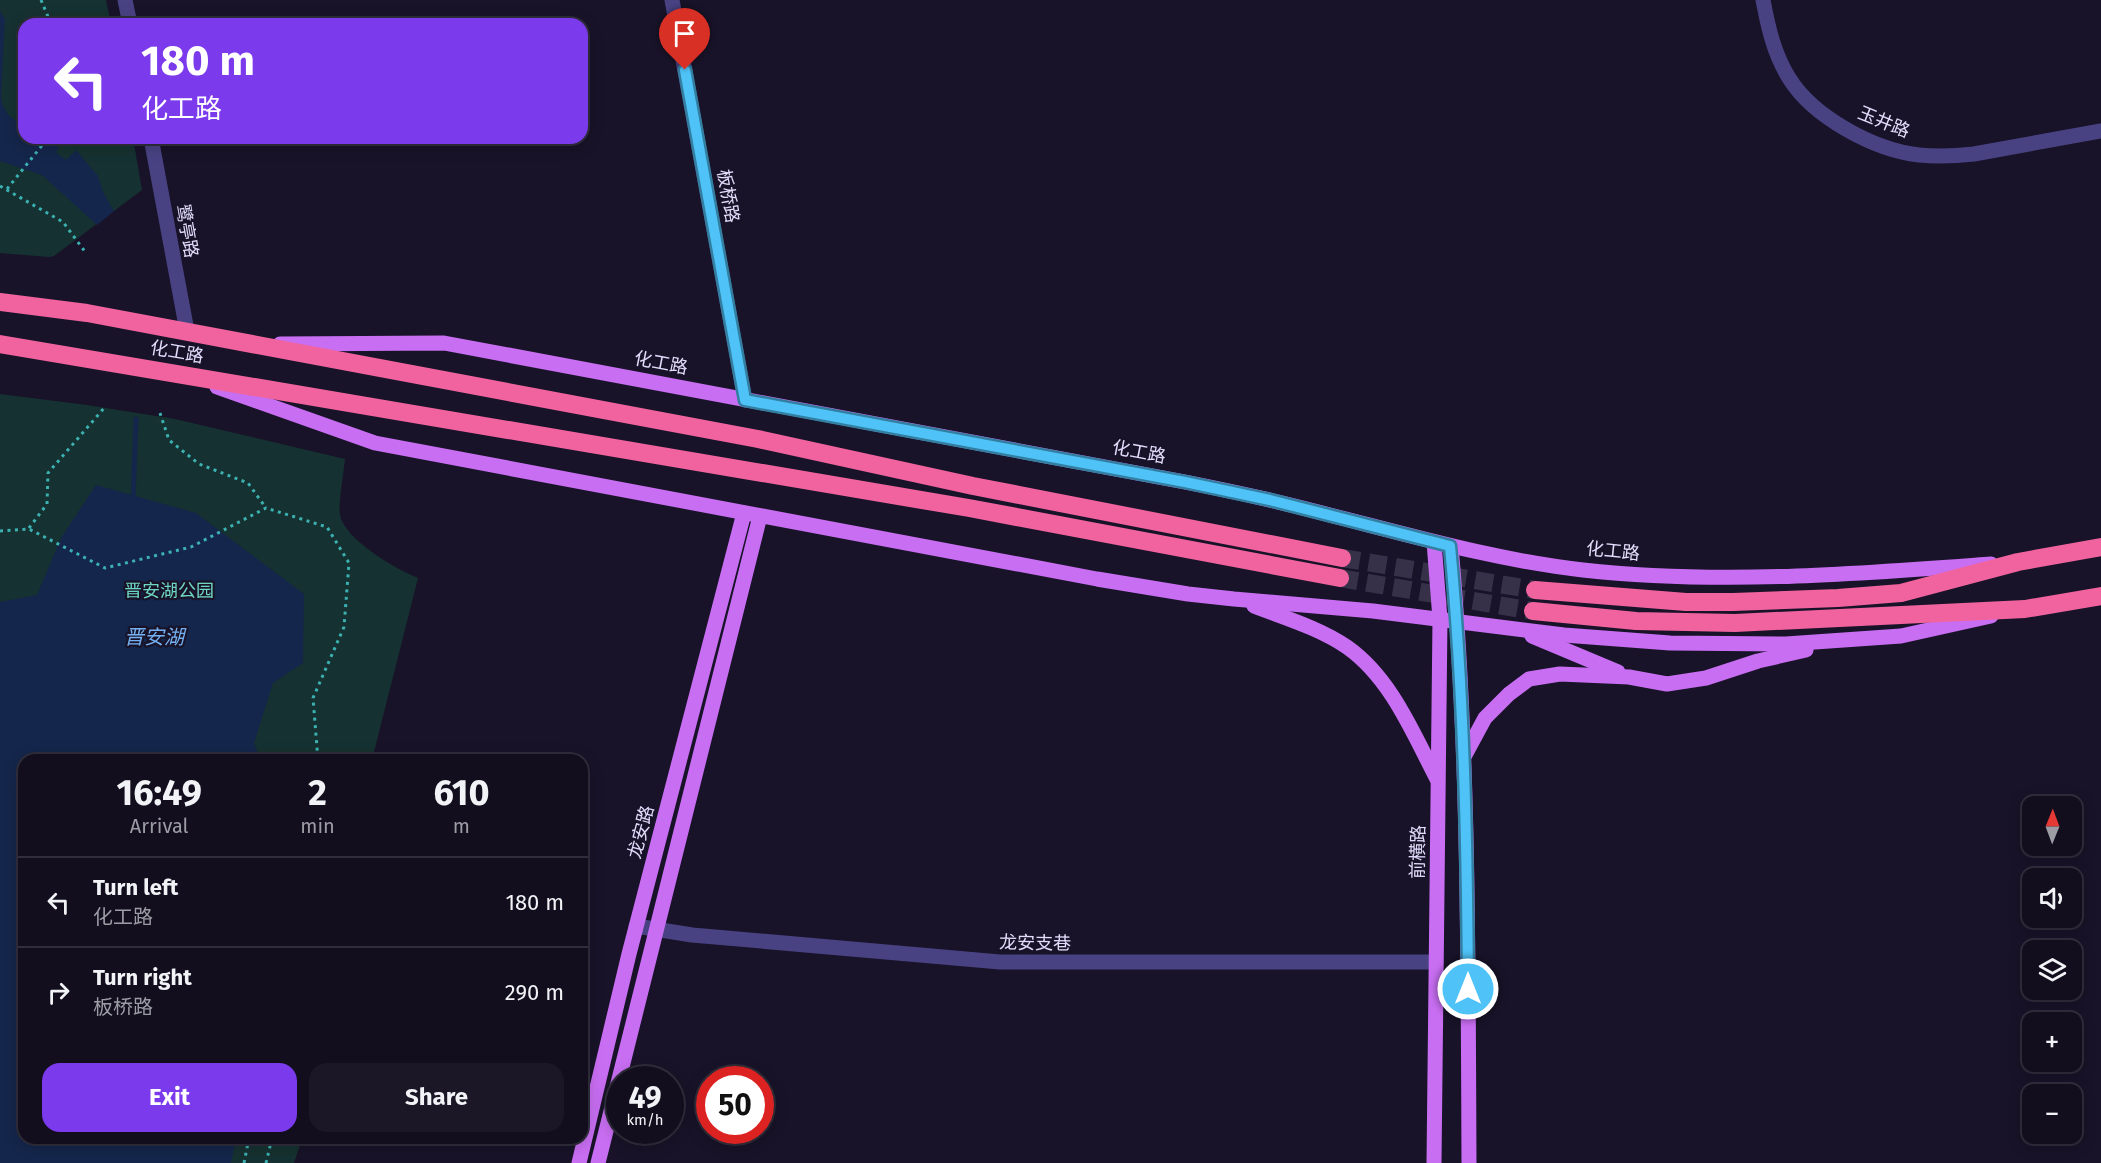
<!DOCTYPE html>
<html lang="en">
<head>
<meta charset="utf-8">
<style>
  body { margin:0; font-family:"Fira Sans","Noto Sans SC",sans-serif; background:#1b1727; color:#f1f3f6; height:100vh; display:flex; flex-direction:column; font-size:22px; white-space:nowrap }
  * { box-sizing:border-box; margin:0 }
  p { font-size:20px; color:#9c9ca4 }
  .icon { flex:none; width:33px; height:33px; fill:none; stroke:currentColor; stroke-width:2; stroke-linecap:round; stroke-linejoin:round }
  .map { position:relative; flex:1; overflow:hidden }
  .sheet { position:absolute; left:18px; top:754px; width:570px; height:390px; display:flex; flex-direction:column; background:#120e1e; border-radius:18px; box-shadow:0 3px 15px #0003,0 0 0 2px #312e3c }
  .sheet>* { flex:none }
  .top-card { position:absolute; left:18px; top:18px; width:570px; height:126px; border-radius:18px; box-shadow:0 3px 15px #0003,0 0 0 2px #312e3c; background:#7c3aed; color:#fff; overflow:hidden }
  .needle { width:39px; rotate:1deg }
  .buttons { position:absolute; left:2022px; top:796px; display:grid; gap:12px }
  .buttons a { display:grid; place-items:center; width:60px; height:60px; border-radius:12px; background:#120e1e; box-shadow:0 3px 15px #0003,0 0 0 2px #312e3c; font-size:30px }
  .speed { position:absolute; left:606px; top:1066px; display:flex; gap:12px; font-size:30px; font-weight:700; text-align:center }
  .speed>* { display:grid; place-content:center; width:78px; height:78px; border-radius:50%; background:#120e1e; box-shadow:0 3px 15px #0003,0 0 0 2px #312e3c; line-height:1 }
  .speed small { font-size:15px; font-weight:400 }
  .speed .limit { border:9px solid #d22; background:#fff; color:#111 }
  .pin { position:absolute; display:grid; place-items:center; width:51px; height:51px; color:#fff; margin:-62px -26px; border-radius:50% 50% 50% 0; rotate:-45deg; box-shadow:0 0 6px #0007 }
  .pin .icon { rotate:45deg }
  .me { position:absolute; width:66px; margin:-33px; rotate:0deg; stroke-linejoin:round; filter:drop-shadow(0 0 4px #0008) }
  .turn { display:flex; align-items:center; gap:21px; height:126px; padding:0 24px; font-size:27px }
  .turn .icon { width:78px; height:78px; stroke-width:2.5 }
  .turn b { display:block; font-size:42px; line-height:51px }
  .eta { display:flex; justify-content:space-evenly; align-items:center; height:102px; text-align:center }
  .eta b { font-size:36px; font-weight:700; line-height:42px }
  .primary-button { display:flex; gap:12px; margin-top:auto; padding:12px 24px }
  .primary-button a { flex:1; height:69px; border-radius:18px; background:#7c3aed; color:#fff; font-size:24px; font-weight:700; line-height:69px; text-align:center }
  .primary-button a+a { background:#1b1727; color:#f1f3f6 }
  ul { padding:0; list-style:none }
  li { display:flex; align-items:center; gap:18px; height:90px; padding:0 24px; border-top:2px solid #312e3c }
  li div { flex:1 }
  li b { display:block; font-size:22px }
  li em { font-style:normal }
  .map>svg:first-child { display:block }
  .green { fill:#163131 }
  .water { fill:#14264b }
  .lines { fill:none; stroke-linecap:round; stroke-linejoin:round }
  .stream { stroke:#14264b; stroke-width:5 }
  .highway-tunnel { stroke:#363148; stroke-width:18; stroke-dasharray:18 9; stroke-linecap:butt }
  .path { stroke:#3cb1b1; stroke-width:3; stroke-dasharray:3 4.5; stroke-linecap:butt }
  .minor { stroke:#484283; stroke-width:15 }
  .major { stroke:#c86ef2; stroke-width:15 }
  .highway { stroke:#f1639f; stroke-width:18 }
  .route-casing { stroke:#337fa1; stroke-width:15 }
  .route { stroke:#4fc3f7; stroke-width:10 }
  .labels { text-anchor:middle; stroke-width:4.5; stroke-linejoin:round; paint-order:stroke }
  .street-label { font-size:18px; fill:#e2ddfc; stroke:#181328 }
  .park-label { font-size:18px; fill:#6ed7c3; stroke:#181328 }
  .water-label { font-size:20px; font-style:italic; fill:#74b1f3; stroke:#181328 }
</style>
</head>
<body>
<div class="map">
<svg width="2101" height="1163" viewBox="0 0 2101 1163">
  <rect width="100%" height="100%" fill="#181328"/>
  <g class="green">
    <polygon points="0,0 106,0 111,24 24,24 24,138 133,138 142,190 54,256 49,257 0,253"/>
    <path d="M0,394L87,405L175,419L345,459C344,471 338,505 340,515C345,540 396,569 418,578L372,760H24V1138L302,1139L294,1163H0Z"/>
  </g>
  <g class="water">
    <path d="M0,11L5,19L1,98C4,113 11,119 24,125V138H45L59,148L56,152L66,160L76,150L98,176L103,192L114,211L97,225L42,175L0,161Z"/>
    <polygon points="96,485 196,513 304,594 303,663 273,683 254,743 260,760 24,760 24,1138 236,1139 231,1163 0,1163 0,602 37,595 61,538"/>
  </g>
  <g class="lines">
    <polyline class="stream" points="133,502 136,419"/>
    <g class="highway-tunnel">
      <polyline points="1342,558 1535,590"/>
      <polyline points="1340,578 1533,611"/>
    </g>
    <g class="path">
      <polyline points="41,0 51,24"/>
      <polyline points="0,186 63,222 86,253"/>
      <polyline points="7,189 48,138"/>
      <polyline points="160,413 169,440 199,464 248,483 266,508"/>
      <polyline points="29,528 47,504 48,473 105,407"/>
      <polyline points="0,531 29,529 105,568 191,547 266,508 327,527 349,563 344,627 313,698 318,760"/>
      <polyline points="244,1163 249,1138"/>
      <polyline points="266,1163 272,1138"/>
    </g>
    <g class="minor">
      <polyline points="125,0 130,24"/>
      <polyline points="672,0 745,400"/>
      <path d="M1763,0C1768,27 1774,54 1789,78C1813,117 1874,150 1919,155C1938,157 1956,156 1974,154L2101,131"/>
      <polyline points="151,138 187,331"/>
      <polyline points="636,926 692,935 1000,962 1436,962"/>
    </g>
    <g class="major">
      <path d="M280,344L444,343L1185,482C1231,491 1277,501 1322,513C1409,535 1495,560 1583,570C1720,585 1855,574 1991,564"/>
      <polyline points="217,387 375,443 1097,579 1188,594 1234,599 1373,611 1564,635 1670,643 1786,644 1901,636 1991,616"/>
      <path d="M1451,546C1469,751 1468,957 1469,1163"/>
      <path d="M1254,606C1285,618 1319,628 1347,647C1391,678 1413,733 1437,779"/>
      <polyline points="1532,636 1618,672"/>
      <polyline points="1465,755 1485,718 1509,694 1529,679 1560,674 1629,677 1667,684 1706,678 1758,661 1806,650"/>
      <polyline points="579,1163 629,954 744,513"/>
      <polyline points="598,1163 760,516"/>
      <polyline points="1434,1163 1440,619 1434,542"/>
    </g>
    <g class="highway">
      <polyline points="0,302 87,313 758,439 973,486 1342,558"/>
      <polyline points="0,344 969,508 1340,578"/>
      <polyline points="1535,590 1686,602 1733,602 1838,598 1901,593 2018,562 2101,547"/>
      <polyline points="1533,611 1636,621 1735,623 2025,609 2101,596"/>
    </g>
  </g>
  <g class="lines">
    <g class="route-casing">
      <path id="route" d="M685,70L745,400L1185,482L1270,500L1450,546C1464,694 1467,841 1468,989"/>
    </g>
    <use href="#route" class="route"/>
  </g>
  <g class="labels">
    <g class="street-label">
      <text transform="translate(1884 122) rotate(22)" y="6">玉井路</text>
      <text transform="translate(728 196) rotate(80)" y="6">板桥路</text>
      <text transform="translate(187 231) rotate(80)" y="6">鹭亭路</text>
      <text transform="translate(177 352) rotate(10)" y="6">化工路</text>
      <text transform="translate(661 363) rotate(11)" y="6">化工路</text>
      <text transform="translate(1139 452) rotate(11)" y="6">化工路</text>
      <text transform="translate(1613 551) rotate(6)" y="6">化工路</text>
      <text transform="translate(641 832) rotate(-75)" y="6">龙安路</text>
      <text transform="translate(1418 852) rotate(-89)" y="6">前横路</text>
      <text transform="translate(1035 943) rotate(1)" y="6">龙安支巷</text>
    </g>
    <g class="park-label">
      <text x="169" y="597">晋安湖公园</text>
    </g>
    <g class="water-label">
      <text x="154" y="644">晋安湖</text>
    </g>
  </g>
</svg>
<div class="buttons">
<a><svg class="needle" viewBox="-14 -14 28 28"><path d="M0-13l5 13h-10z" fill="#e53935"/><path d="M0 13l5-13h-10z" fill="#9c9ca4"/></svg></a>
<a><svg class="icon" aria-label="sound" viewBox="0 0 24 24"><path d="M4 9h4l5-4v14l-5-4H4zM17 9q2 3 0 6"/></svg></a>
<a><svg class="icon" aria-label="layers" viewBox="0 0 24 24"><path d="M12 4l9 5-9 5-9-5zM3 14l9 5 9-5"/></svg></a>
<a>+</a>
<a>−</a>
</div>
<div class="speed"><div>49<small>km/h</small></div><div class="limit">50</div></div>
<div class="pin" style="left:685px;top:70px;background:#d93025"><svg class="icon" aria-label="arrive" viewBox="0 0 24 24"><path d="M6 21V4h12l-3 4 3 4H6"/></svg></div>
<svg class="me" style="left:1468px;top:989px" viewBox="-20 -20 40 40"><circle r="17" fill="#4fc3f7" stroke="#fff" stroke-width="3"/><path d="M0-11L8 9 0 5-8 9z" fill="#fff"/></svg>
<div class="top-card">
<div class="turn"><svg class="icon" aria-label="left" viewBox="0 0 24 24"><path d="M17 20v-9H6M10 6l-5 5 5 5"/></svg><div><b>180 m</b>化工路</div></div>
</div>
<section class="sheet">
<div class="eta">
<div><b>16:49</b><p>Arrival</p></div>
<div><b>2</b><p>min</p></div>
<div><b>610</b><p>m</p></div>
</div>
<ul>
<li><svg class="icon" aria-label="left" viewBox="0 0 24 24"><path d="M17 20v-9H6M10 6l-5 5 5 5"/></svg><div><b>Turn left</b><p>化工路</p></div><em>180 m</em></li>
<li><svg class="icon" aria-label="right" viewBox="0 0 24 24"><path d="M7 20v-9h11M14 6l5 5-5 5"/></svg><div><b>Turn right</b><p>板桥路</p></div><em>290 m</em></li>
</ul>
<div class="primary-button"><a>Exit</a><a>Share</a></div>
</section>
</div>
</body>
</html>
